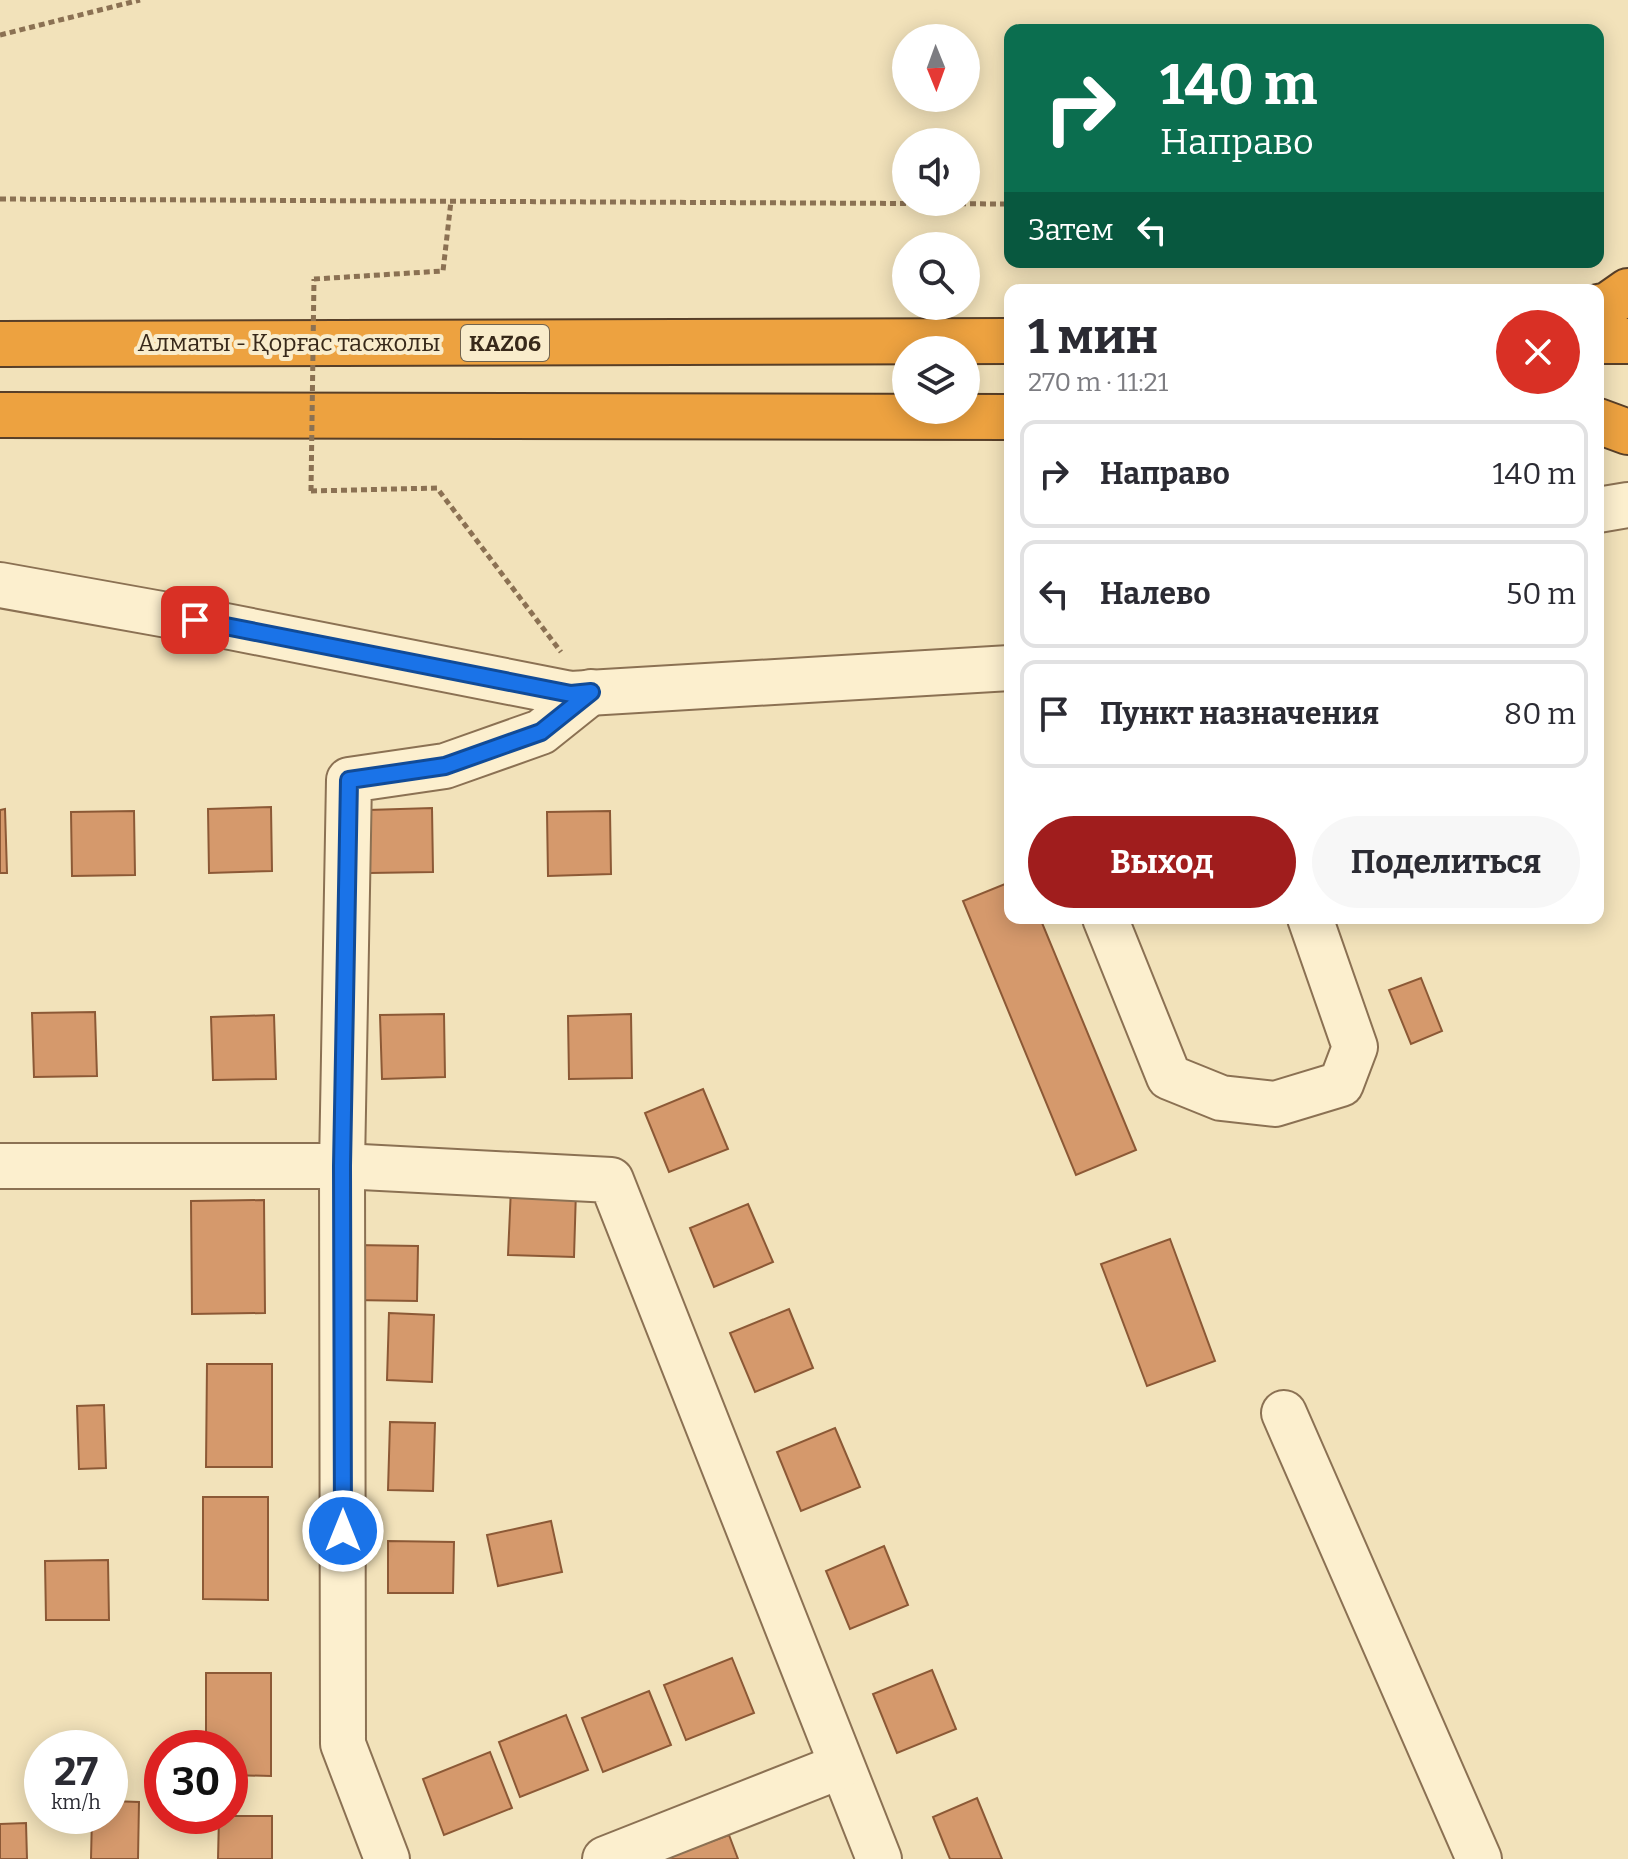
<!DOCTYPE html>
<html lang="ru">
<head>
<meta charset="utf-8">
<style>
  body { margin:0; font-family:Bitter,serif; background:#f7f7f7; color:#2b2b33; height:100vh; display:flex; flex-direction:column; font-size:30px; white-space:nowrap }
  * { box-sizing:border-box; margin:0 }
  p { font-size:26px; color:#7c7c81 }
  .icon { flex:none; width:44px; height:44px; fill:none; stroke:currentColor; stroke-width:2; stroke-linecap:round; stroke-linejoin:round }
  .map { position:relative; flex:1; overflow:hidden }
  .side { position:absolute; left:1004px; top:284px; width:600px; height:640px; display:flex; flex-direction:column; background:#fff; border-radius:16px; box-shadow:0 4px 20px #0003 }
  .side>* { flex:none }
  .banner { position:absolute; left:1004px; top:24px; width:600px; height:244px; border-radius:16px; box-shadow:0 4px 20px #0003; background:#0b6e4f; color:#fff; overflow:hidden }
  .needle { width:52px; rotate:179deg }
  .fabs { position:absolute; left:892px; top:24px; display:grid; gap:16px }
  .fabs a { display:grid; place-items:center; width:88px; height:88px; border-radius:50%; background:#fff; box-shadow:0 4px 20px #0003; font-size:40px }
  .speed { position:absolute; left:24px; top:1730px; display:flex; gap:16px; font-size:40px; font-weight:700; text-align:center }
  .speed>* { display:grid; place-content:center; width:104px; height:104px; border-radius:50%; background:#fff; box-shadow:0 4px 20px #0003; line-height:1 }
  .speed small { font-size:20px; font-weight:400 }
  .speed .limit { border:12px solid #d22; background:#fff; color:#111 }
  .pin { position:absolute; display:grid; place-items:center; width:68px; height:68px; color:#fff; margin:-34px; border-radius:16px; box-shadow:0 4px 12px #0006 }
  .me { position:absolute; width:88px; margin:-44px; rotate:0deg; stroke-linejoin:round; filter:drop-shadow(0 0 6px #0008) }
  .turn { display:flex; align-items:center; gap:28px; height:168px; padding:0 24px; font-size:36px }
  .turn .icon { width:104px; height:104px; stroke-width:2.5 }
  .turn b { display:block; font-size:56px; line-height:68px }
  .then { display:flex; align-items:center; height:76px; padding:0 24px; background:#0003; gap:16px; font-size:30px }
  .round { display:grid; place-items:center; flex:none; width:84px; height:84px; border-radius:42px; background:#f7f7f7 }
  .head { display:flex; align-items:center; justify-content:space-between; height:136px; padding:0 24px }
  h1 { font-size:48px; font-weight:700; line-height:60px }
  .primary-button { display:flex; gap:16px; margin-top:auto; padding:16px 24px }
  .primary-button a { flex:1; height:92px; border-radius:48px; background:#a01d1d; color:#fff; font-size:32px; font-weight:700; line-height:92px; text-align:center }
  .primary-button a+a { background:#f7f7f7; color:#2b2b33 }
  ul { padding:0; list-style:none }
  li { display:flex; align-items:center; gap:24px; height:108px; margin:0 16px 12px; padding:0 8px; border:4px solid #e1e1e2; border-radius:16px }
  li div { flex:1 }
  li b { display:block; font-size:30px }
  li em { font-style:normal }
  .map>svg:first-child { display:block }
  .building { fill:#d5996c; stroke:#8c5936; stroke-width:2 }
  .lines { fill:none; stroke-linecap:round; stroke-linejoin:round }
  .minor-casing { stroke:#8b7153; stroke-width:48 }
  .highway-casing { stroke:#583f28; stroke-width:48 }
  .path { stroke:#8b7153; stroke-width:5; stroke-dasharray:6 4; stroke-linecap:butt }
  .minor { stroke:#fcefce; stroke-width:44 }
  .highway { stroke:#eda240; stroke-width:44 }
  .path-bridge { stroke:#8b7153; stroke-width:5; stroke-dasharray:6 4; stroke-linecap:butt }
  .route-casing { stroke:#114b97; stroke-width:20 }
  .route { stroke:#1a73e8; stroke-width:14 }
  .labels { text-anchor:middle; stroke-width:8; stroke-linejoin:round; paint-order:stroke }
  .shield { fill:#f9eccb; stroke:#72644f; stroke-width:2 }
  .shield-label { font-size:22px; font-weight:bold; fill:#38291a }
  .street-label { font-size:24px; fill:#38291a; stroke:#f9eccb }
</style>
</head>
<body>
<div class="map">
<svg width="1628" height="1859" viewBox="0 0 1628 1859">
  <rect width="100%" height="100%" fill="#f2e2ba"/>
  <g class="building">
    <polygon points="271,807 272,871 209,873 208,809"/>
    <polygon points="432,808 433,872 370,873 368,810"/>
    <polygon points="5,809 7,873 0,873 0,810"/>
    <polygon points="134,811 135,875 72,876 71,812"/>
    <polygon points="610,811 611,874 548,876 547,812"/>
    <polygon points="1010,882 1010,918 1040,918 1136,1150 1076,1175 963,901"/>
    <polygon points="1421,978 1442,1031 1411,1044 1389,990"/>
    <polygon points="95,1012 97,1076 34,1077 32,1013"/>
    <polygon points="444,1014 445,1077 382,1079 380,1015"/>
    <polygon points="631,1014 632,1078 569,1079 568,1016"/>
    <polygon points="274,1015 276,1079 213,1080 211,1017"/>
    <polygon points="703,1089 728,1149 669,1172 645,1113"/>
    <polygon points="511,1188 576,1190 574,1257 508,1255"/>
    <polygon points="264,1200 265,1313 192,1314 191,1201"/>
    <polygon points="748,1204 773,1262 714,1287 690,1228"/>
    <polygon points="1170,1239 1215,1361 1147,1386 1101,1264"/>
    <polygon points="355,1245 418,1246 417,1301 353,1300"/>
    <polygon points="789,1309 813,1368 755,1392 730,1333"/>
    <polygon points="389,1313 434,1315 432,1382 387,1380"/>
    <polygon points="207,1364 272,1364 272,1467 206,1467"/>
    <polygon points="104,1405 106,1468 79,1469 77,1406"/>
    <polygon points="390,1422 435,1423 433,1491 388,1490"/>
    <polygon points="835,1428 860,1487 801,1511 777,1452"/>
    <polygon points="203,1497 268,1497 268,1600 203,1599"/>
    <polygon points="551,1521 562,1572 498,1586 487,1535"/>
    <polygon points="388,1541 454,1542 453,1593 388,1593"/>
    <polygon points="884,1546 908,1605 850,1629 826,1571"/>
    <polygon points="108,1560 109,1620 46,1620 45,1561"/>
    <polygon points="732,1658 754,1713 686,1740 664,1685"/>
    <polygon points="932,1670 956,1729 897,1753 873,1694"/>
    <polygon points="206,1673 271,1673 271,1776 230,1775 230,1748 206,1748"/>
    <polygon points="649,1691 671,1745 603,1772 582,1718"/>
    <polygon points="566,1715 588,1770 520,1797 499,1742"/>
    <polygon points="490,1752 512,1808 444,1835 423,1779"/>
    <polygon points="977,1798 1002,1859 950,1859 933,1817"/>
    <polygon points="110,1801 139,1802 138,1859 91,1859 92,1816 110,1816"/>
    <polygon points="219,1816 272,1816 272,1859 218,1859"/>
    <polygon points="26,1823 27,1859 0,1859 0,1824"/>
    <polygon points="729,1835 738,1859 663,1859"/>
  </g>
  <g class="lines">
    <g class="minor-casing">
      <g id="minor">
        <polyline points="1598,510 1628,505"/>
        <polyline points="0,585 195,620 571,694 1010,668"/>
        <polyline points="1105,918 1169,1077 1221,1098 1275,1104 1341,1084 1355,1047 1310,918"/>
        <polyline points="0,1166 342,1166 611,1180 879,1859"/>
        <polyline points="1284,1413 1479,1859"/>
        <polyline points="387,1859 343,1744 342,1166 349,780 445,766 541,732 591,692"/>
        <polyline points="605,1859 841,1766"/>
      </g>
    </g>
    <g class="highway-casing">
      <g id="highway">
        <polyline points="1598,307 1608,305 1628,291"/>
        <polyline points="1598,341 1628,341"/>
        <polyline points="0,344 1010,341"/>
        <polyline points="0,415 1010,417"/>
        <polyline points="1598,421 1628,432"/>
      </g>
    </g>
    <g class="path">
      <polyline points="0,35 140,0"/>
      <polyline points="0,199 1010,204"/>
      <polyline points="314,279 443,271 451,201"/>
      <polyline points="311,491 437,488 561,652"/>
    </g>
    <use href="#minor" class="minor"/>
    <use href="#highway" class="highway"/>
    <polyline class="path-bridge" points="311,491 314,279"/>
  </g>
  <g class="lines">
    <g class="route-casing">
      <polyline id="route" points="195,620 571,694 591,692 541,732 445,766 349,780 342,1166 343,1531"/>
    </g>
    <use href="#route" class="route"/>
  </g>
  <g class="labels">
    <rect class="shield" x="461" y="325" width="88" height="36" rx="6"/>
    <g class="shield-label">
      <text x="505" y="351">KAZ06</text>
    </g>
    <g class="street-label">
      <text x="289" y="351">Алматы - Қорғас тасжолы</text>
    </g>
  </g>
</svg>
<div class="fabs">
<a><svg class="needle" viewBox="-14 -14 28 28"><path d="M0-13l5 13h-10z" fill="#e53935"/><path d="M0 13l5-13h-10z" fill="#7c7c81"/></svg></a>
<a><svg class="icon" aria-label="sound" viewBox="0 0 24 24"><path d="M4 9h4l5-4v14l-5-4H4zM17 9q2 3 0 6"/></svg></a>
<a><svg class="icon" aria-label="search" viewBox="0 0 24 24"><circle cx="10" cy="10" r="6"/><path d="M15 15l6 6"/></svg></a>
<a><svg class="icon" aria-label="layers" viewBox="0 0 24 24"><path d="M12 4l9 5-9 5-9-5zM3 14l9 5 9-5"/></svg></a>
</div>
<div class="speed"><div>27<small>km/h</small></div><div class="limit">30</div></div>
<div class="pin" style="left:195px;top:620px;background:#d93025"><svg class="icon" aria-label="arrive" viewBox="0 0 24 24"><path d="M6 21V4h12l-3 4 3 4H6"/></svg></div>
<svg class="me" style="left:343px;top:1531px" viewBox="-20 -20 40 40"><circle r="17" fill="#1a73e8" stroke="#fff" stroke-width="3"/><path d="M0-11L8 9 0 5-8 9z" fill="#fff"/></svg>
<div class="banner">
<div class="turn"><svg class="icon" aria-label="right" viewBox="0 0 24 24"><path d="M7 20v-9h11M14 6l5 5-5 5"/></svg><div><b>140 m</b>Направо</div></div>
<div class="then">Затем<svg class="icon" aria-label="left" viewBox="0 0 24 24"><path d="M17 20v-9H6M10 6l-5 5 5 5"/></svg></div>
</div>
<section class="side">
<div class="head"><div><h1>1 мин</h1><p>270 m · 11:21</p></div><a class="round" style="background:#d93025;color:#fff"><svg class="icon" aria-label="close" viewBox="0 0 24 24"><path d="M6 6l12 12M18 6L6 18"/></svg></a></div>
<ul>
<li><svg class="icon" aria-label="right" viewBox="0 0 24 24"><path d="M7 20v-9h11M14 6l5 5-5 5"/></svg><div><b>Направо</b></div><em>140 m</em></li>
<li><svg class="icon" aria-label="left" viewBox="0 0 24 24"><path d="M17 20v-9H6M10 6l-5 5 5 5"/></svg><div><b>Налево</b></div><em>50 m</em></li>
<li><svg class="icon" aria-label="arrive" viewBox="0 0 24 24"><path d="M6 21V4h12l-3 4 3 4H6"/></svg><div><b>Пункт назначения</b></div><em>80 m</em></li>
</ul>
<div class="primary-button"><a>Выход</a><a>Поделиться</a></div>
</section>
</div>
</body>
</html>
